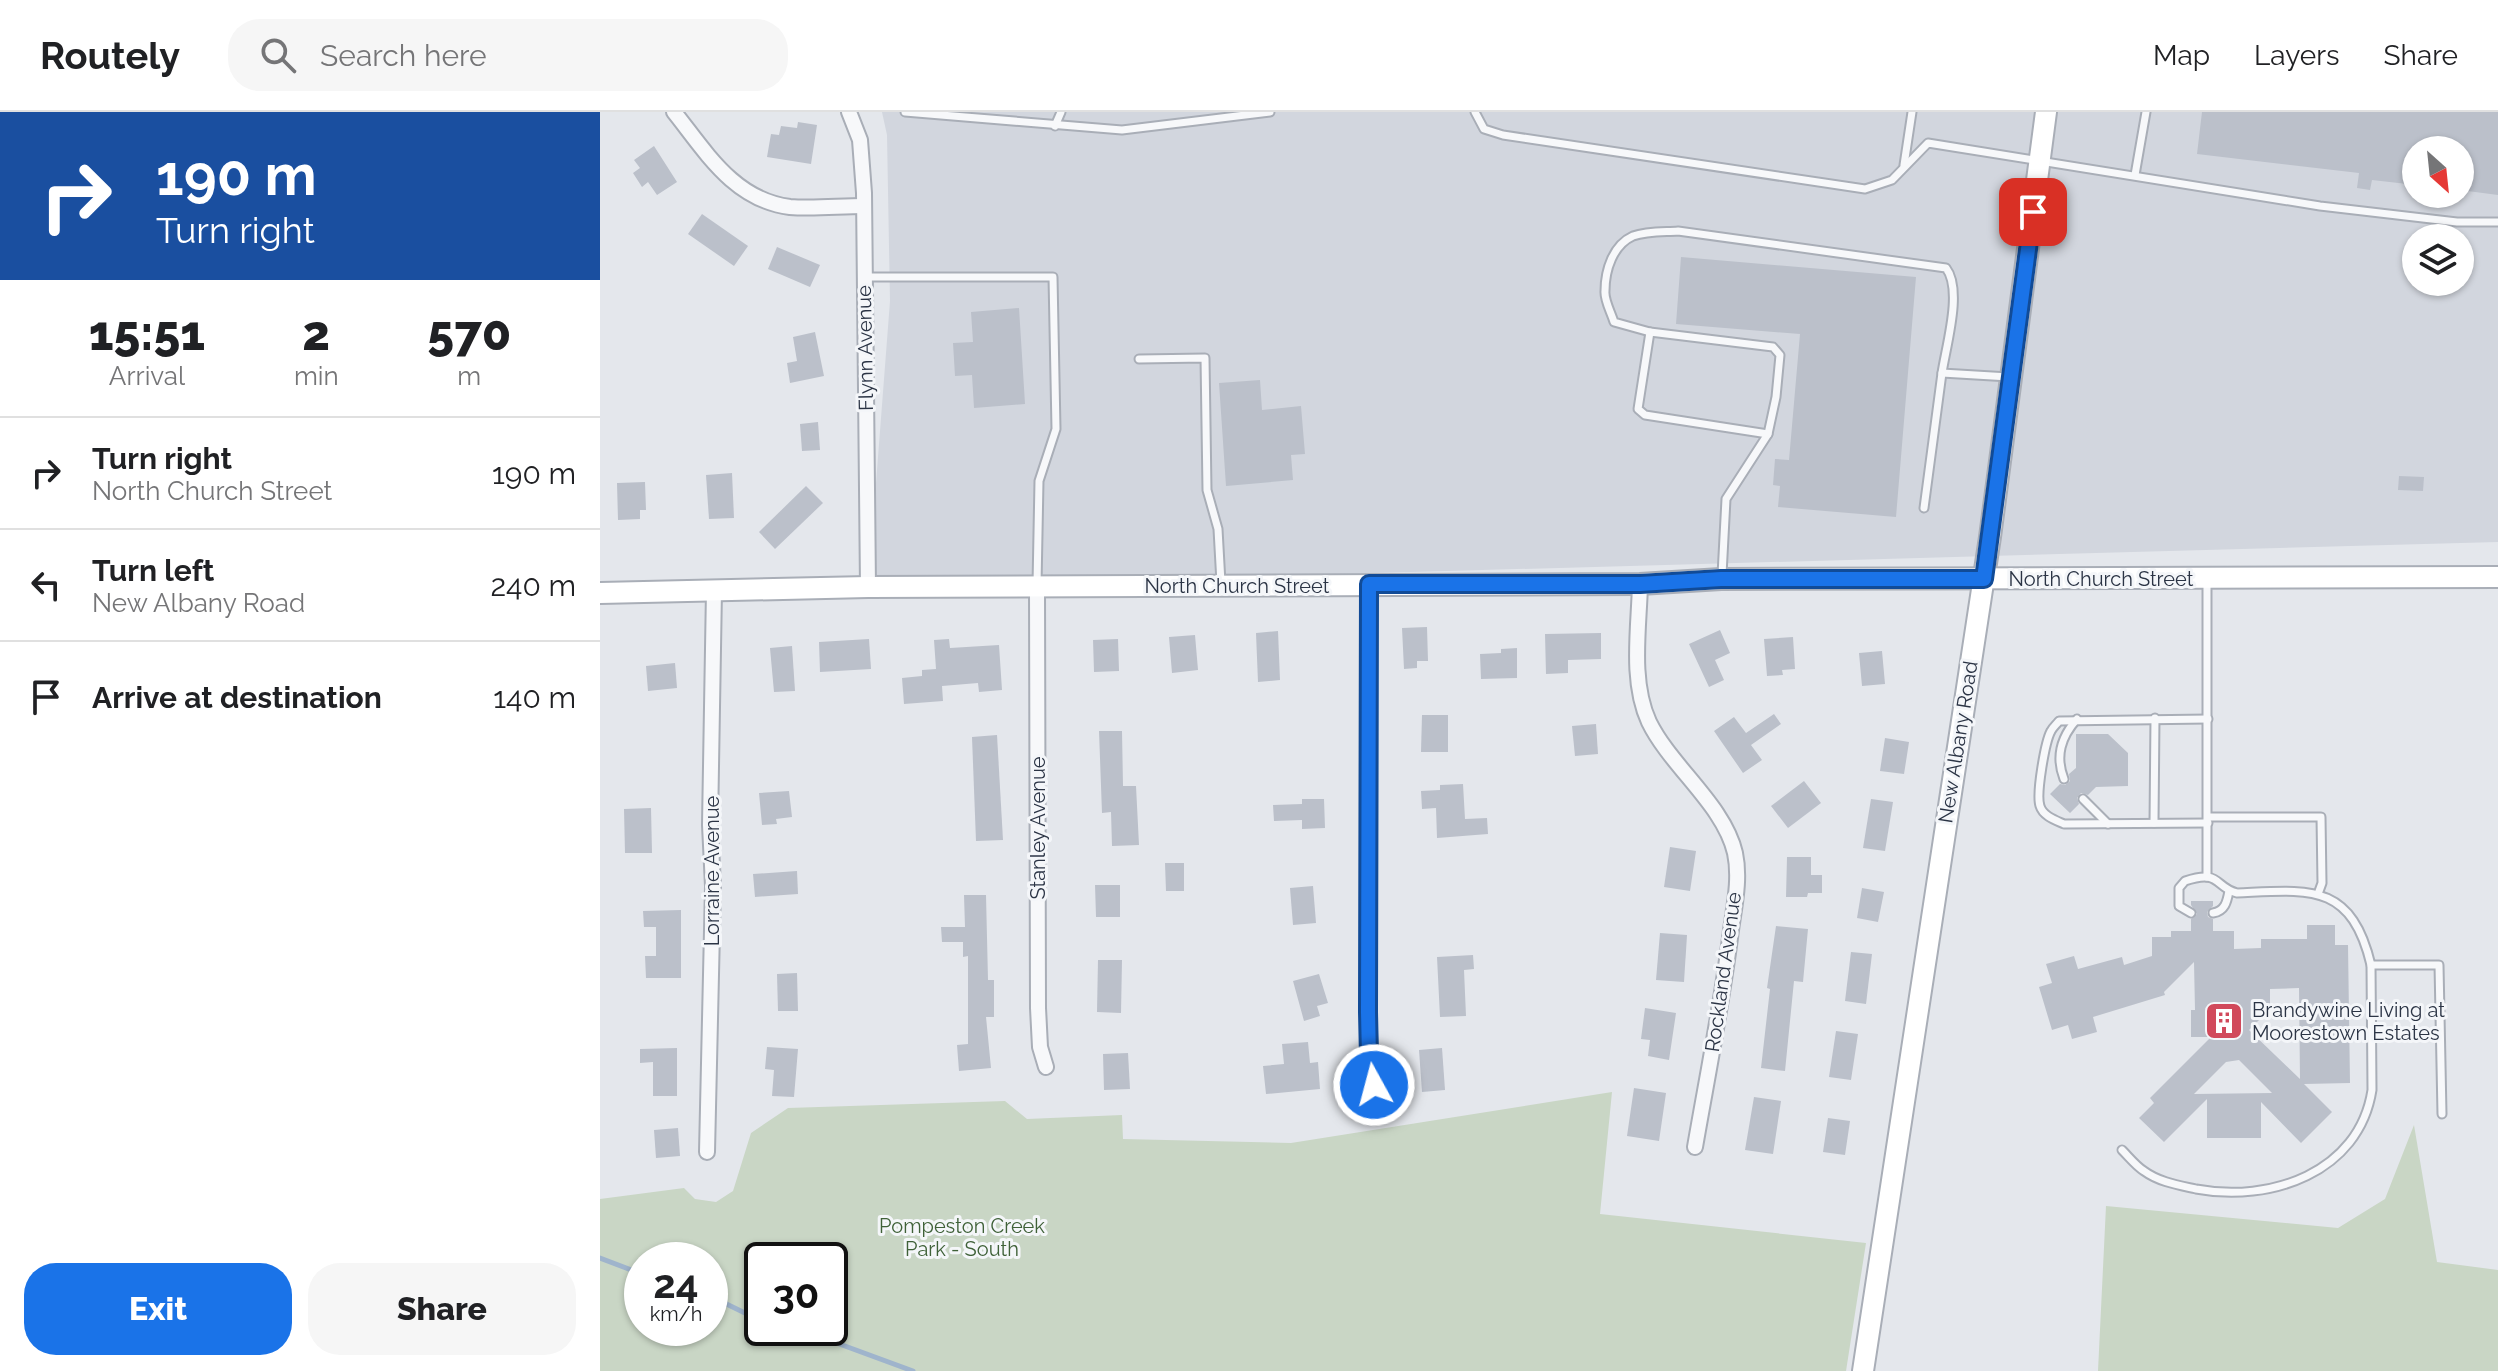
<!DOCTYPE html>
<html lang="en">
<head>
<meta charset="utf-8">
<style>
  body { margin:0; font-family:Raleway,sans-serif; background:#f6f6f6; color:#202124; height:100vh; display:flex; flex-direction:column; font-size:30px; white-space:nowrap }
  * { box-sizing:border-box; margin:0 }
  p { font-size:26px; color:#757577 }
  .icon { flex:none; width:44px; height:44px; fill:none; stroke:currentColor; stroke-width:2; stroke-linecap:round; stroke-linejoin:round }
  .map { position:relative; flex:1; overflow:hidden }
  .side { display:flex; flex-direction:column; background:#fff; width:600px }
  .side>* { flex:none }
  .top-card { background:#1a4fa0; color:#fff; overflow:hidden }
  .needle { width:52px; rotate:153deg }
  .fabs { position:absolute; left:1802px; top:24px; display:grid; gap:16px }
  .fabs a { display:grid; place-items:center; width:72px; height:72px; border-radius:50%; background:#fff; box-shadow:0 2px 6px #0004; font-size:40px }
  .speed { position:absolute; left:24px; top:1130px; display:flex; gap:16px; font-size:40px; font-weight:700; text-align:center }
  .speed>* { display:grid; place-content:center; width:104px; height:104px; border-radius:50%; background:#fff; box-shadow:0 2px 6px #0004; line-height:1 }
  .speed small { font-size:20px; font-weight:400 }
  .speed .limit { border:4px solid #111; border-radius:12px; background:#fff; color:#111 }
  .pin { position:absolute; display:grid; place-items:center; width:68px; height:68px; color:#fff; margin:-34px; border-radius:16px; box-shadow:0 4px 12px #0006 }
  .me { position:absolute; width:88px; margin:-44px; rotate:353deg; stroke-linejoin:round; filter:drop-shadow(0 0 6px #0008) }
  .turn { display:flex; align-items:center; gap:28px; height:168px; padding:0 24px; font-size:36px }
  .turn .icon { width:104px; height:104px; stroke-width:2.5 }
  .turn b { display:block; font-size:56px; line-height:68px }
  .eta { display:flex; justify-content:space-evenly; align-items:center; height:136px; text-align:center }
  .eta b { font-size:48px; font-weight:800; line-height:56px }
  .cta { display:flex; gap:16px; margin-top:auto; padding:16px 24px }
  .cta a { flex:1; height:92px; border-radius:32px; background:#1a73e8; color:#fff; font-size:32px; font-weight:800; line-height:92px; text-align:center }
  .cta a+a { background:#f6f6f6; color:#202124 }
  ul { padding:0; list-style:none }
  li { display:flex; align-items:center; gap:24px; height:112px; padding:0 24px; border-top:2px solid #e0e0e0 }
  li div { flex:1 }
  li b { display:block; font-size:30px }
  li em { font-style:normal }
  header { display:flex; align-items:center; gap:48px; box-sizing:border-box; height:112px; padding:0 40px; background:#fff; border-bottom:2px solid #e0e0e0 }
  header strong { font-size:38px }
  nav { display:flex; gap:44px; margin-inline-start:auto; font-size:28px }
  .search { width:560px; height:72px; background:#f6f6f6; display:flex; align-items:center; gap:20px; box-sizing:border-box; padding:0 28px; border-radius:32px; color:#757577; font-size:30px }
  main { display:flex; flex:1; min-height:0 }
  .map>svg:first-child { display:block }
  .built { fill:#d2d6de; fill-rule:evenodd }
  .green { fill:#c9d6c5; fill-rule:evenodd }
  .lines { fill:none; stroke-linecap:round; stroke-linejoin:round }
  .stream { stroke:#9fb4cc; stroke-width:5 }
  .building { fill:#bbc0ca; fill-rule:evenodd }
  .service-casing { stroke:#a9aeb7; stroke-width:11 }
  .minor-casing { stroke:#a9aeb7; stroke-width:18 }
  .secondary-casing { stroke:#a9aeb7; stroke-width:24 }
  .service { stroke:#f7f8fa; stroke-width:7 }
  .minor { stroke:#f7f8fa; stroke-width:14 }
  .secondary { stroke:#fff; stroke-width:20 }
  .route-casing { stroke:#114b97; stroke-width:20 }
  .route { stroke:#1a73e8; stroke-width:14 }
  .labels { text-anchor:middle; stroke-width:6; stroke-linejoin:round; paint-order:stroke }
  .street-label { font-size:20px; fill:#2b3445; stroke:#f4f6f9 }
  .poi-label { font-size:20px; fill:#2b3445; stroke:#f4f6f9; text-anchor:start }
  .park-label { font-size:20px; fill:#3f6138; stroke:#f4f6f9 }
</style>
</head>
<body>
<header>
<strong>Routely</strong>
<div class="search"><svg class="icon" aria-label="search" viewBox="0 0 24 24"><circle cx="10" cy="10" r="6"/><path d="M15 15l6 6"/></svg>Search here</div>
<nav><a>Map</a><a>Layers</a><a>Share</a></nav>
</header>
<main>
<section class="side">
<div class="top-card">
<div class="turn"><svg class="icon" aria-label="right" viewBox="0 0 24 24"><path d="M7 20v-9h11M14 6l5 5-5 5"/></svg><div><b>190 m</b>Turn right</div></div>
</div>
<div class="eta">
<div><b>15:51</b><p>Arrival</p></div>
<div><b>2</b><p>min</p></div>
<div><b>570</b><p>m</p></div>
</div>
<ul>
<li><svg class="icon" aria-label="right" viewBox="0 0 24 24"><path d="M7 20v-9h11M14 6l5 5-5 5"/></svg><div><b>Turn right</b><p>North Church Street</p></div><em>190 m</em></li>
<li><svg class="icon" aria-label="left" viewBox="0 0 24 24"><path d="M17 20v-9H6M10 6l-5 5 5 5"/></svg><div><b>Turn left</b><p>New Albany Road</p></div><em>240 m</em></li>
<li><svg class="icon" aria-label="arrive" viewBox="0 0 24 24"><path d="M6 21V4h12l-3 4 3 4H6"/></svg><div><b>Arrive at destination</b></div><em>140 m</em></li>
</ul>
<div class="cta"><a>Exit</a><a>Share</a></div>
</section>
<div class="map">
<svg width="1898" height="1259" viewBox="0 0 1898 1259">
  <rect width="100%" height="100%" fill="#e4e7ec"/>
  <path class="built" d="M282,0H1898V430L268,475L290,189L287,23ZM1816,38H1860V82H1816ZM1816,126H1860V170H1816Z"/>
  <g class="green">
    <path d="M1012,980L1000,1102L1266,1131L1246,1259H0V1087L84,1076L95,1087L116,1090L133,1079L151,1021L188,996L405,989L427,1007L522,1003L523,1027L691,1031ZM42,1148H110V1216H42ZM162,1148H230V1216H162Z"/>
    <polygon points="1814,1013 1837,1150 1898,1158 1898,1259 1498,1259 1506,1094 1738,1116 1785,1087"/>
  </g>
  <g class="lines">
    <g class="stream">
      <polyline points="0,1146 42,1162"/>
      <polyline points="110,1184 147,1202 162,1205"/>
      <polyline points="196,1216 313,1259"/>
    </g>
  </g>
  <g class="building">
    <polygon points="1602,0 1898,0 1898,83 1860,78 1860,38 1816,38 1816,73 1772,68 1770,78 1757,76 1759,61 1597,42"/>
    <polygon points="198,10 217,13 211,52 167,45 171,22 179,23 181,14 197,16"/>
    <polygon points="54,34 77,70 57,83 48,70 42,75 33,61 40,56 34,48"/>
    <polygon points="102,102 148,134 134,154 88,122"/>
    <polygon points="177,135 220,153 210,175 168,157"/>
    <polygon points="1081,145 1316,165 1296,405 1178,395 1180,374 1173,373 1175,347 1189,348 1200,222 1076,212"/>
    <polygon points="419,196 425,292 374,296 372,263 355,264 353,231 373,230 371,200"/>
    <polygon points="215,220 224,264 190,271 187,251 197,249 193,225"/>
    <polygon points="660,268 662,298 701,294 705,342 691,343 693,368 626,374 619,271"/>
    <polygon points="218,310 220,338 202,339 200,312"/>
    <polygon points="132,361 134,406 109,407 106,363"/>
    <polygon points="1799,364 1824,365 1823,379 1798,378"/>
    <polygon points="45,370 46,398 40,398 40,407 18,408 17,371"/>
    <polygon points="206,374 223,391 175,437 159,420"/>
    <polygon points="827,515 828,549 817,549 817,556 804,557 802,516"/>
    <polygon points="1120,518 1130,541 1115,548 1124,568 1109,575 1089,532"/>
    <polygon points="678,519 680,568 658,570 656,521"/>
    <polygon points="1001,521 1001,547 968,548 968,561 946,562 945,522"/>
    <polygon points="595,523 598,558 572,561 569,525"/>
    <polygon points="1193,525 1195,557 1182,558 1183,563 1167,564 1164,527"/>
    <polygon points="269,527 271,557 220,560 219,530"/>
    <polygon points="349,527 350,536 399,533 402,578 379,580 378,571 342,574 343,589 304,592 302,566 322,564 322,558 336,557 334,528"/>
    <polygon points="518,527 519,559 494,560 493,528"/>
    <polygon points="192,534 195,579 174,580 170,536"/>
    <polygon points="917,536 917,566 881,567 880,542 901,541 901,537"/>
    <polygon points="1282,539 1285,572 1262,574 1259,541"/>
    <polygon points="75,551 77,576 48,579 46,554"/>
    <polygon points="1174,602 1181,612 1151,633 1162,648 1143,661 1114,619 1134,605 1146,621"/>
    <polygon points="822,603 848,603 848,640 821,640"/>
    <polygon points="996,612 998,642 975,644 972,614"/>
    <polygon points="499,619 522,619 523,674 536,674 539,733 512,734 511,700 502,701"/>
    <polygon points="1476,622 1508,622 1528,641 1528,674 1496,675 1488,683 1481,681 1477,686 1479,692 1470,701 1450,682 1460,672 1465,673 1470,669 1469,662 1476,656"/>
    <polygon points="397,623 403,728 376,729 372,625"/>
    <polygon points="1285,626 1309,630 1304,662 1280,659"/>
    <polygon points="1204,669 1221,691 1188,716 1171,694"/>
    <polygon points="863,672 865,707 887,706 888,722 837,726 836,696 822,697 821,679 840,678 840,673"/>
    <polygon points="189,679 192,705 176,707 177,712 162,713 159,681"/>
    <polygon points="702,687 724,687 725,716 702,717 702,708 674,709 673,693 702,692"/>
    <polygon points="1271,687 1293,690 1285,739 1263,736"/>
    <polygon points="51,696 52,741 25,741 24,697"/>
    <polygon points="1070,735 1096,739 1090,779 1064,775"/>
    <polygon points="1187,745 1211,745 1211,763 1222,763 1222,781 1208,781 1207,785 1186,785"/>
    <polygon points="565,751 584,751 584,779 566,779"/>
    <polygon points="197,759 198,782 155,785 153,762"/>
    <polygon points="495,773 520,773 520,805 496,805"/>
    <polygon points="713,774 716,811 693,813 690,776"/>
    <polygon points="1262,776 1284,780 1278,810 1257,806"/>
    <polygon points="364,783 386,783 388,868 394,868 394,905 386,905 391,956 359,959 357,933 368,932 368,844 363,845 363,830 342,830 341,815 365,815"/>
    <path d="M1591,789H1613V794L1607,800L1608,805L1613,807V819H1634V837L1661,836V827H1707V813H1735V833H1748L1750,971L1704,972L1732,1000L1701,1031L1661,990V1026H1607V987L1564,1030L1539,1006L1554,991L1550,986L1611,925H1591V898H1595L1594,850L1564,880L1565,883L1493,905L1497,920L1472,927L1468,913L1452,918L1439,875L1452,871L1446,852L1474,844L1478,857L1522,845L1524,853L1552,844V825H1571V819H1591V807L1597,802L1591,793ZM1699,876L1700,967L1649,918L1670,897V877ZM1639,948L1672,981L1594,982L1626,950Z"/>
    <polygon points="81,798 81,866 46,866 45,844 56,844 56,815 44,815 43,799"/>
    <polygon points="1176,814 1208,817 1203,870 1194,869 1185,959 1161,956 1170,877 1167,876"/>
    <polygon points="1060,821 1087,823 1084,870 1056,868"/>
    <polygon points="1251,840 1272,842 1266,892 1245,889"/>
    <polygon points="873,843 874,857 864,858 866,904 840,905 837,845"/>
    <polygon points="498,848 522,848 521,901 497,900"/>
    <polygon points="197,861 198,899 178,899 177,862"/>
    <polygon points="719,862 728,891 717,894 720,904 704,909 693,869"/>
    <polygon points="1045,896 1076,901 1069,948 1048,944 1050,928 1041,927"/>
    <polygon points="1236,919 1258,922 1251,968 1229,965"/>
    <polygon points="708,930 710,951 718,950 720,977 666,982 663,954 684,952 682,932"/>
    <polygon points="167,935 198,937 194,985 172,984 174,958 165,957"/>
    <polygon points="77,936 77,984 53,984 53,950 40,951 40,937"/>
    <polygon points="842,936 845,978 822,980 819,938"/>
    <polygon points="528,941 530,977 504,978 503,942"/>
    <polygon points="1034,976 1066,981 1059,1029 1027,1024"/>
    <polygon points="1154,985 1181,989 1173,1042 1145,1038"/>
    <polygon points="1228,1006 1250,1009 1245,1043 1223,1040"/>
    <polygon points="78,1016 80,1044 56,1046 54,1018"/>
  </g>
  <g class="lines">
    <g class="service-casing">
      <g id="service">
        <polyline points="305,0 522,18 670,0"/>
        <polyline points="875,0 884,17 903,23 1265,77 1292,68 1328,31 1720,94 1857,110 1898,110"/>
        <polyline points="455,14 461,0"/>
        <polyline points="1304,53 1312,0"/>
        <polyline points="1535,63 1546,0"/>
        <polyline points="265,165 453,165 456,317 439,369 437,473"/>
        <polyline points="1050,220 1038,297 1045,303 1168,322"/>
        <polyline points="539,247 605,246 607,378 618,417 621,471"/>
        <polyline points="1324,396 1342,261"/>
        <path d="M1122,463L1126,387L1168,322L1176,285L1180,243L1173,235L1050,220L1014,210C1011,200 1004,188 1005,179C1005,158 1013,133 1033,124C1047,119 1064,120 1078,119L1346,156C1363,178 1346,234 1342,261L1409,265"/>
        <polyline points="1607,469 1607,765"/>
        <path d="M1464,667C1455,644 1461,625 1477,607"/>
        <polyline points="1483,687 1508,712"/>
        <polyline points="1608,705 1721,705 1722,771 1718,782"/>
        <polyline points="1554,711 1555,606"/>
        <path d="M1608,711L1464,712C1455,708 1443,704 1440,694C1436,682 1445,630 1451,619C1453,615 1457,612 1459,609L1608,607"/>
        <path d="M1613,801C1625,799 1627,790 1629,779"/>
        <polyline points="1771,853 1839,853 1842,1002"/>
        <path d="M1522,1038C1529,1045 1536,1054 1544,1059C1559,1070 1578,1073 1596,1077C1670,1091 1759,1061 1772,978L1771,853C1751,769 1707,778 1637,781C1614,775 1621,757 1585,769L1579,776V794L1591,801"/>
      </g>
    </g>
    <g class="minor-casing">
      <g id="minor">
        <path d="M74,0C106,40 134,88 190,95C213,97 240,94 264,94"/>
        <polyline points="249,0 260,28 264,81 268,475"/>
        <polyline points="769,472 768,900 771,963 778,980"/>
        <path d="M1040,472C1039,516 1030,569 1049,610C1071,655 1124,693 1135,741C1141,769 1133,799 1130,826C1121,896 1107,966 1095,1035"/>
        <polyline points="437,476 438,896 440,935 446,955"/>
        <polyline points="107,1040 113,774 110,713 114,478"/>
      </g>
    </g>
    <g class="secondary-casing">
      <g id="secondary">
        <polyline points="0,481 268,475 1040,472 1121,467 1898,465"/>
        <polyline points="1263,1259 1390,425 1446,0"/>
      </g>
    </g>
    <use href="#service" class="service"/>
    <use href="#minor" class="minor"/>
    <use href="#secondary" class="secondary"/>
  </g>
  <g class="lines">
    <g class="route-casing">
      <polyline id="route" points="774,973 769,945 768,900 769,472 1040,472 1121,467 1384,467 1433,100"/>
    </g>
    <use href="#route" class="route"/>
  </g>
  <defs>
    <g id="building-square" transform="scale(2)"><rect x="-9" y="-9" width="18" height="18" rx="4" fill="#d1495b" stroke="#f4f6f9"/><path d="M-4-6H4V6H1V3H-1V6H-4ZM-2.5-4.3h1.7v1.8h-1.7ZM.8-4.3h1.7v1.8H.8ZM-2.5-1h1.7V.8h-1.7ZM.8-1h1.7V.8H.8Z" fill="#fff"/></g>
  </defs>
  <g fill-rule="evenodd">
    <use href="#building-square" x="1624" y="909"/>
  </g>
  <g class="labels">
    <g class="street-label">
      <text transform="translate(265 236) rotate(-91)" y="7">Flynn Avenue</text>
      <text x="1501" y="474">North Church Street</text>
      <text x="637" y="481">North Church Street</text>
      <text transform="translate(1358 630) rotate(-81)" y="7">New Albany Road</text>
      <text transform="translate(438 716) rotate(-90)" y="7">Stanley Avenue</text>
      <text transform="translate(112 759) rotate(-90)" y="7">Lorraine Avenue</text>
      <text transform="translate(1123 860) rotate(-82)" y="7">Rockland Avenue</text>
    </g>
    <g class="poi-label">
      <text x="1652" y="905">Brandywine Living at<tspan x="1652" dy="23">Moorestown Estates</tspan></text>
    </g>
    <g class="park-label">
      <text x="362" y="1121">Pompeston Creek<tspan x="362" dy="23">Park - South</tspan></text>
    </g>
  </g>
</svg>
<div class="fabs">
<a><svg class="needle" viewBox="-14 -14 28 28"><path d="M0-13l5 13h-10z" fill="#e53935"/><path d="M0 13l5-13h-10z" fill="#757577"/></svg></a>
<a><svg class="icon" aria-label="layers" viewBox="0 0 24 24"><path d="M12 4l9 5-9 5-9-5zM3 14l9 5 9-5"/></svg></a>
</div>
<div class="speed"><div>24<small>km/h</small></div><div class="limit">30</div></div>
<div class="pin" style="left:1433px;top:100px;background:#d93025"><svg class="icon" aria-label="arrive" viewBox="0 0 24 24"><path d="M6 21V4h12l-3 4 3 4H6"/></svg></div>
<svg class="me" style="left:774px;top:973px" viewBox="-20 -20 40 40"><circle r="17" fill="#1a73e8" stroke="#fff" stroke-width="3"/><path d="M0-11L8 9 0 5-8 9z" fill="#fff"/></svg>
</div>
</main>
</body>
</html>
